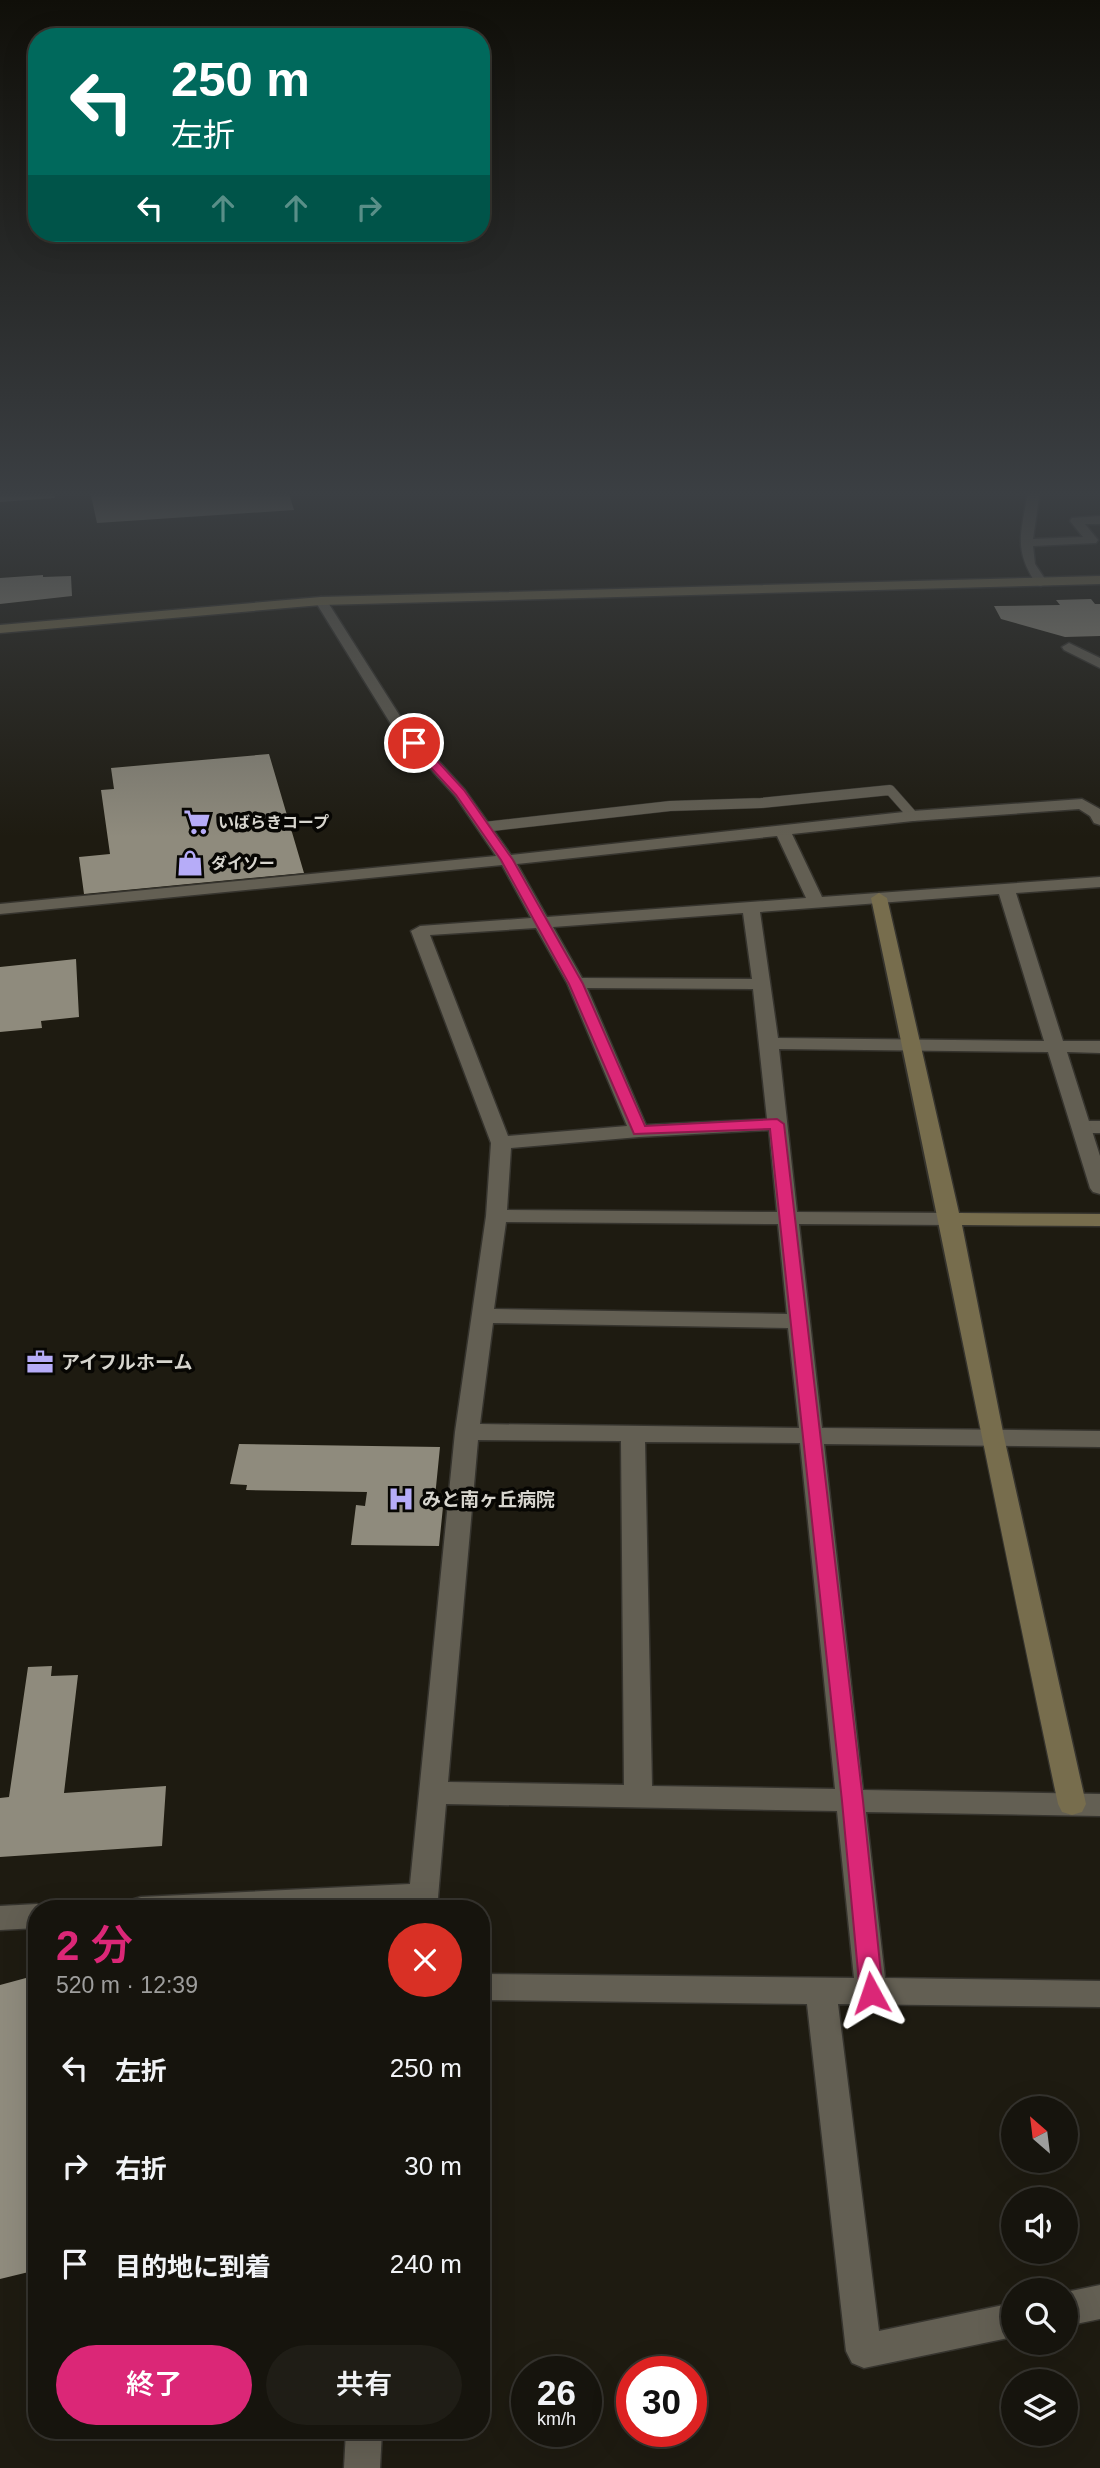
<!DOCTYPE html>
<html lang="ja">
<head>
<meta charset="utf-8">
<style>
  body { margin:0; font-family:Arial,"Noto Sans JP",sans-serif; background:#1f1d16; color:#f1f3f6; height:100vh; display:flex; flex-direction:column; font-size:26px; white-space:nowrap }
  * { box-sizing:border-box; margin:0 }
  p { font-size:23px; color:#9e9e9d }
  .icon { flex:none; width:38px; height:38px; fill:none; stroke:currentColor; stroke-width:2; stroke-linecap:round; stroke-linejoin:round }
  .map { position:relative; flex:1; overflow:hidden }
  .panel { position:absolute; left:28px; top:1900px; width:462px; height:539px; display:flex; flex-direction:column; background:#16140d; border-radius:28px; box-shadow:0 7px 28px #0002,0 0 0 2px #35332e }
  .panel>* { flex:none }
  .guide { position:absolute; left:28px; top:28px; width:462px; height:214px; border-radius:28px; box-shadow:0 7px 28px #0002,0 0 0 2px #35332e; background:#00695c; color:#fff; overflow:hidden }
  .needle { width:46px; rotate:332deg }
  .fabs { position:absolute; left:1001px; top:2096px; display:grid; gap:14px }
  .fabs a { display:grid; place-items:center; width:77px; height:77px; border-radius:50%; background:#16140d; box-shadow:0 7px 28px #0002,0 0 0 2px #35332e; font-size:35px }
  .speed { position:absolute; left:511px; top:2356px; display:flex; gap:14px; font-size:35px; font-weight:700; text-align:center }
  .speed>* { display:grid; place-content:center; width:91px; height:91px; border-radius:50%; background:#16140d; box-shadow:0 7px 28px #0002,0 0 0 2px #35332e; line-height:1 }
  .speed small { font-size:18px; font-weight:400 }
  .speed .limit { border:10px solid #d22; background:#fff; color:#111 }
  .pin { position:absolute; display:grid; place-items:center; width:60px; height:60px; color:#fff; margin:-30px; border:4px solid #fff; border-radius:50%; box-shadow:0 2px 7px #0007 }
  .me { position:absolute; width:77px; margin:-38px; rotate:355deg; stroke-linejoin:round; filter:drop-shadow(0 0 5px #0008) }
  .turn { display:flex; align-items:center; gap:24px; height:147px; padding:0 28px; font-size:32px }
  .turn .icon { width:91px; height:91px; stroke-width:2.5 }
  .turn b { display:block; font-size:49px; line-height:60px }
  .lanes { display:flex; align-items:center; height:66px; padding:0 28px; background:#0003; justify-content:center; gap:35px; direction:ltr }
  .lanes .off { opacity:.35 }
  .round { display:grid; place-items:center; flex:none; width:74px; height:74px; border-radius:37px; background:#1f1d16 }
  .overview { display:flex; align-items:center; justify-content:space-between; height:119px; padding:0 28px }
  h1 { font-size:42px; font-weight:600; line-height:52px; color:#db2777 }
  .cta { display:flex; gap:14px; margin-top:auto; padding:14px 28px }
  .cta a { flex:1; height:80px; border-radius:42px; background:#db2777; color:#fff; font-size:28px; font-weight:600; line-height:80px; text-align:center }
  .cta a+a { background:#1f1d16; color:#f1f3f6 }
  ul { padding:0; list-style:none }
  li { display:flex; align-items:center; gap:21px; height:98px; padding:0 28px }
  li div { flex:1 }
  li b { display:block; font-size:26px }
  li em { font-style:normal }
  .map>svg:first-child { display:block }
  .building { fill:#8f8b7d }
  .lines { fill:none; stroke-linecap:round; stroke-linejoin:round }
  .lane-far1-casing { stroke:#36342e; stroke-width:11 }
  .lane-casing { stroke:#36342e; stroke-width:15 }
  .street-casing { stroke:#36342e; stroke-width:3 }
  .secondary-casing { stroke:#36342e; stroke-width:3 }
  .lane-far1 { stroke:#635f53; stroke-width:10 }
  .lane { stroke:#635f53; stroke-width:12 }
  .street { fill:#635f53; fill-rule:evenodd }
  .secondary { fill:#776d4d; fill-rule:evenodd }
  .route { fill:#db2777; stroke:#8e194d; stroke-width:2 }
  .labels { text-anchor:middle; stroke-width:7; stroke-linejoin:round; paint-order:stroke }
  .far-poi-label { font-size:16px; font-weight:bold; fill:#d7d5ce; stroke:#070603; text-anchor:start }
  .poi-label { font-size:19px; font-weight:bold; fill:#d7d5ce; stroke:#070603; text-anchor:start }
</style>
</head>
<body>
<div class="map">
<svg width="1100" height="2468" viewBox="0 0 1100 2468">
  <rect width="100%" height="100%" fill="#1e1b11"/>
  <g class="building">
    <polygon points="0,491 54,491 55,498 0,502"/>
    <polygon points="90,491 288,491 294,510 97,523"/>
    <polygon points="43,575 43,577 71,576 72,596 0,604 0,578"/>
    <polygon points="1091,599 1095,604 1100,604 1100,636 1065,637 1001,619 994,606 1060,605 1056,600"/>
    <polygon points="269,754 304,873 84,894 79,857 110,854 101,790 114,789 111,768"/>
    <polygon points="76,959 79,1017 41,1021 42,1028 0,1032 0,967"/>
    <polygon points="239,1444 440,1447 434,1507 443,1507 439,1546 351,1545 356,1505 365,1506 367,1492 246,1490 247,1485 230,1484"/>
    <polygon points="52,1666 51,1676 78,1675 64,1793 166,1786 162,1846 0,1857 0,1798 9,1797 28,1667"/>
    <polygon points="37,1975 37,2270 0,2279 0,1985"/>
  </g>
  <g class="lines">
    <g class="lane-far1-casing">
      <polyline id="lane-far1" points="484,827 670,806 761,803 890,790 913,816"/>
    </g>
    <g class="lane-casing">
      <polyline id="lane" points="1082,1127 1100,1127"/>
    </g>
    <g class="street-casing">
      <g id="street">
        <path d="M1028,491H1040L1033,539L1083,537L1070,521L1072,518L1100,516V524H1085L1098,540L1096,543L1033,546L1035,564L1047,582L1041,586L1037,585C1012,548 1022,532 1028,491Z"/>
        <path d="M321,597L327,601L405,724L465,790L511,855L913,811L1082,799L1100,809V825L1094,823L1090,816L1079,809L913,821L792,834L822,897L1100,877V887L1016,893L1063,1041H1100V1053L1067,1052L1100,1156V1194L1093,1192L1090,1188L1048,1052L779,1049L797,1212L950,1213L957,1215L960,1219L957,1223L950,1225L799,1224L822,1428L1100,1431V1447L824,1444L863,1790L1100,1794V1816L866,1812L885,1978L1100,1981V2007L838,2004L879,2331L1013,2303V2337L864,2368L852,2363L846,2351L807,2004L481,2000V1974L854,1978L837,1811L446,1804L437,1909H126L131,1900L141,1897L410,1884L455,1432L486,1216L491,1143L411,931L420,926L531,918L502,865L0,914V904L496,856L455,796L394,729L315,601ZM777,836L806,898L547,917L517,864ZM999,894L1044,1041L778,1038L760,912ZM743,913L752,979L582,978L553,927ZM536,928L567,983L627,1126L508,1136L430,935ZM587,988L753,989L767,1119L646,1125ZM769,1130L777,1212L507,1210L511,1148L639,1137ZM506,1222L778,1224L787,1314L494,1309ZM493,1323L788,1328L799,1428L480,1424ZM478,1440L621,1441L624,1785L448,1782ZM645,1442L800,1443L835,1789L652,1786Z"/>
        <polygon points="1069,643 1100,658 1100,668 1064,650 1062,647"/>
        <polygon points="37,1904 48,1909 37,1909 37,1928 0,1930 0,1906"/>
        <polygon points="1100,2285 1100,2319 1066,2326 1066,2292"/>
        <polygon points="346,2431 382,2431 380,2468 344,2468"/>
      </g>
    </g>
    <g class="secondary-casing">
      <g id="secondary">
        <polygon points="1100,576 1100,584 321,605 0,633 0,625 321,597"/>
        <path d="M879,893L887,898L959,1213L1100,1214V1226L962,1225L1004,1437L1086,1804L1082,1812L1072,1815L1062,1812L1058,1804C994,1502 935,1200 871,898Z"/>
      </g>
    </g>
    <use href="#lane-far1" class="lane-far1"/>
    <use href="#lane" class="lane"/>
    <use href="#street" class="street"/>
    <use href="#secondary" class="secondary"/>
  </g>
  <linearGradient id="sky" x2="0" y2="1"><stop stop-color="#100f09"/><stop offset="0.59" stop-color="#3b3f43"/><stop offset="1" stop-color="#3b3f43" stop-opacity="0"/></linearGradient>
  <rect width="1100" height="837" fill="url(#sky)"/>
  <polygon class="route" points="414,739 418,740 464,790 513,860 583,984 645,1126 777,1119 784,1124 863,1801 883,1993 879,2000 871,2003 863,2000 860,1993 842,1801 770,1129 634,1134 569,984 501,860 456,795 410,745 408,743"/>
  <defs>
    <g id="supermarket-bare" transform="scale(2.1)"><path d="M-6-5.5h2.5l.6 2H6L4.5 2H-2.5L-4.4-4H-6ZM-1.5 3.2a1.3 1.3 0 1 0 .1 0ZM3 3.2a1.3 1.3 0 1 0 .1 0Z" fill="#b6acf8" stroke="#070603" stroke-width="2.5" paint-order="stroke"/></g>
    <g id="shop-bare" transform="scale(2.1)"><path d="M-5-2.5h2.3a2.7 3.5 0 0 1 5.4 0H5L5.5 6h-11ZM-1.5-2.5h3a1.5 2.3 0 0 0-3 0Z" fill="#b6acf8" stroke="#070603" stroke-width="2.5" paint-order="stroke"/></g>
    <g id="office-bare" transform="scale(2.1)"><path d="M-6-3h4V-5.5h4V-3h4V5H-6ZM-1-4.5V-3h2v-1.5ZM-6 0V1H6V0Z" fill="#b6acf8" stroke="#070603" stroke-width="2.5" paint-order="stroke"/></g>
    <g id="hospital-bare" transform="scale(2.1)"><path d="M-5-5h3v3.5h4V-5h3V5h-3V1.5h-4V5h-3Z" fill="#b6acf8" stroke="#070603" stroke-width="2.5" paint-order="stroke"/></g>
  </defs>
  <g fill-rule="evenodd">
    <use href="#supermarket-bare" x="197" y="822"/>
    <use href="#shop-bare" x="190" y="863"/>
    <use href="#office-bare" x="40" y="1362"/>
    <use href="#hospital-bare" x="401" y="1499"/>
  </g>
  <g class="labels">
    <g class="far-poi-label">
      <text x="218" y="828">いばらきコープ</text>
      <text x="211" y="869">ダイソー</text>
    </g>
    <g class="poi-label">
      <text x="61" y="1369">アイフルホーム</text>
      <text x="422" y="1506">みと南ヶ丘病院</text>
    </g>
  </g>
</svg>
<div class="fabs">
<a><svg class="needle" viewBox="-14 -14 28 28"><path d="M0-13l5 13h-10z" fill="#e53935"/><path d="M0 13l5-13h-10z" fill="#9e9e9d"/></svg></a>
<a><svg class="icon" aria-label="sound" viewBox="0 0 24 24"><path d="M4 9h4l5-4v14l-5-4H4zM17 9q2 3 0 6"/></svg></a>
<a><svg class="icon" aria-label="search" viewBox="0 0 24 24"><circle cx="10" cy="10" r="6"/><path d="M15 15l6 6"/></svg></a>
<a><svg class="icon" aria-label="layers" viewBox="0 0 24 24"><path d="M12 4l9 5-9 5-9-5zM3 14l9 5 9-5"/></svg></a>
</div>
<div class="speed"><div>26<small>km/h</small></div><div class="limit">30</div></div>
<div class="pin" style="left:414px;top:743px;background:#d93025"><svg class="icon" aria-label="arrive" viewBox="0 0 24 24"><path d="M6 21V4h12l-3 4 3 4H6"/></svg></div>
<svg class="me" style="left:871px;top:1993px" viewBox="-20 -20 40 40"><path d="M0-17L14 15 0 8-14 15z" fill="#db2777" stroke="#fff" stroke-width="4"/></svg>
<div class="guide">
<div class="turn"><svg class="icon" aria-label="left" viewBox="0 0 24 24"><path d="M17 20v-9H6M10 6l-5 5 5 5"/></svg><div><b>250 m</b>左折</div></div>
<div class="lanes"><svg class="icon" aria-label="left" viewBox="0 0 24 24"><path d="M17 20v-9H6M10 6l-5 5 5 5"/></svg><svg class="icon off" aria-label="ahead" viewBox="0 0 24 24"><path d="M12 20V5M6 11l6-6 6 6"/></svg><svg class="icon off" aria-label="ahead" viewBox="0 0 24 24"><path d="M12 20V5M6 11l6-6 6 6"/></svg><svg class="icon off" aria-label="right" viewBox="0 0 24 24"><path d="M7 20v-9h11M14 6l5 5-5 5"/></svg></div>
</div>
<section class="panel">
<div class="overview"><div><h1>2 分</h1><p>520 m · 12:39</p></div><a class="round" style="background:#d93025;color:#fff"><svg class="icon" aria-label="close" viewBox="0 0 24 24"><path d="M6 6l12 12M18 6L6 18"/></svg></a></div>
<ul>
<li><svg class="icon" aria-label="left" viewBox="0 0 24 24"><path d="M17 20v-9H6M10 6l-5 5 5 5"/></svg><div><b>左折</b></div><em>250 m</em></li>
<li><svg class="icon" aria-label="right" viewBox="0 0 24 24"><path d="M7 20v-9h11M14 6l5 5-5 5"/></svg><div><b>右折</b></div><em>30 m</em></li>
<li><svg class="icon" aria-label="arrive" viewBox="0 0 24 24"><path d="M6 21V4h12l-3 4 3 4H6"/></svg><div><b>目的地に到着</b></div><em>240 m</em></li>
</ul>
<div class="cta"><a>終了</a><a>共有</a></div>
</section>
</div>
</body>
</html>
